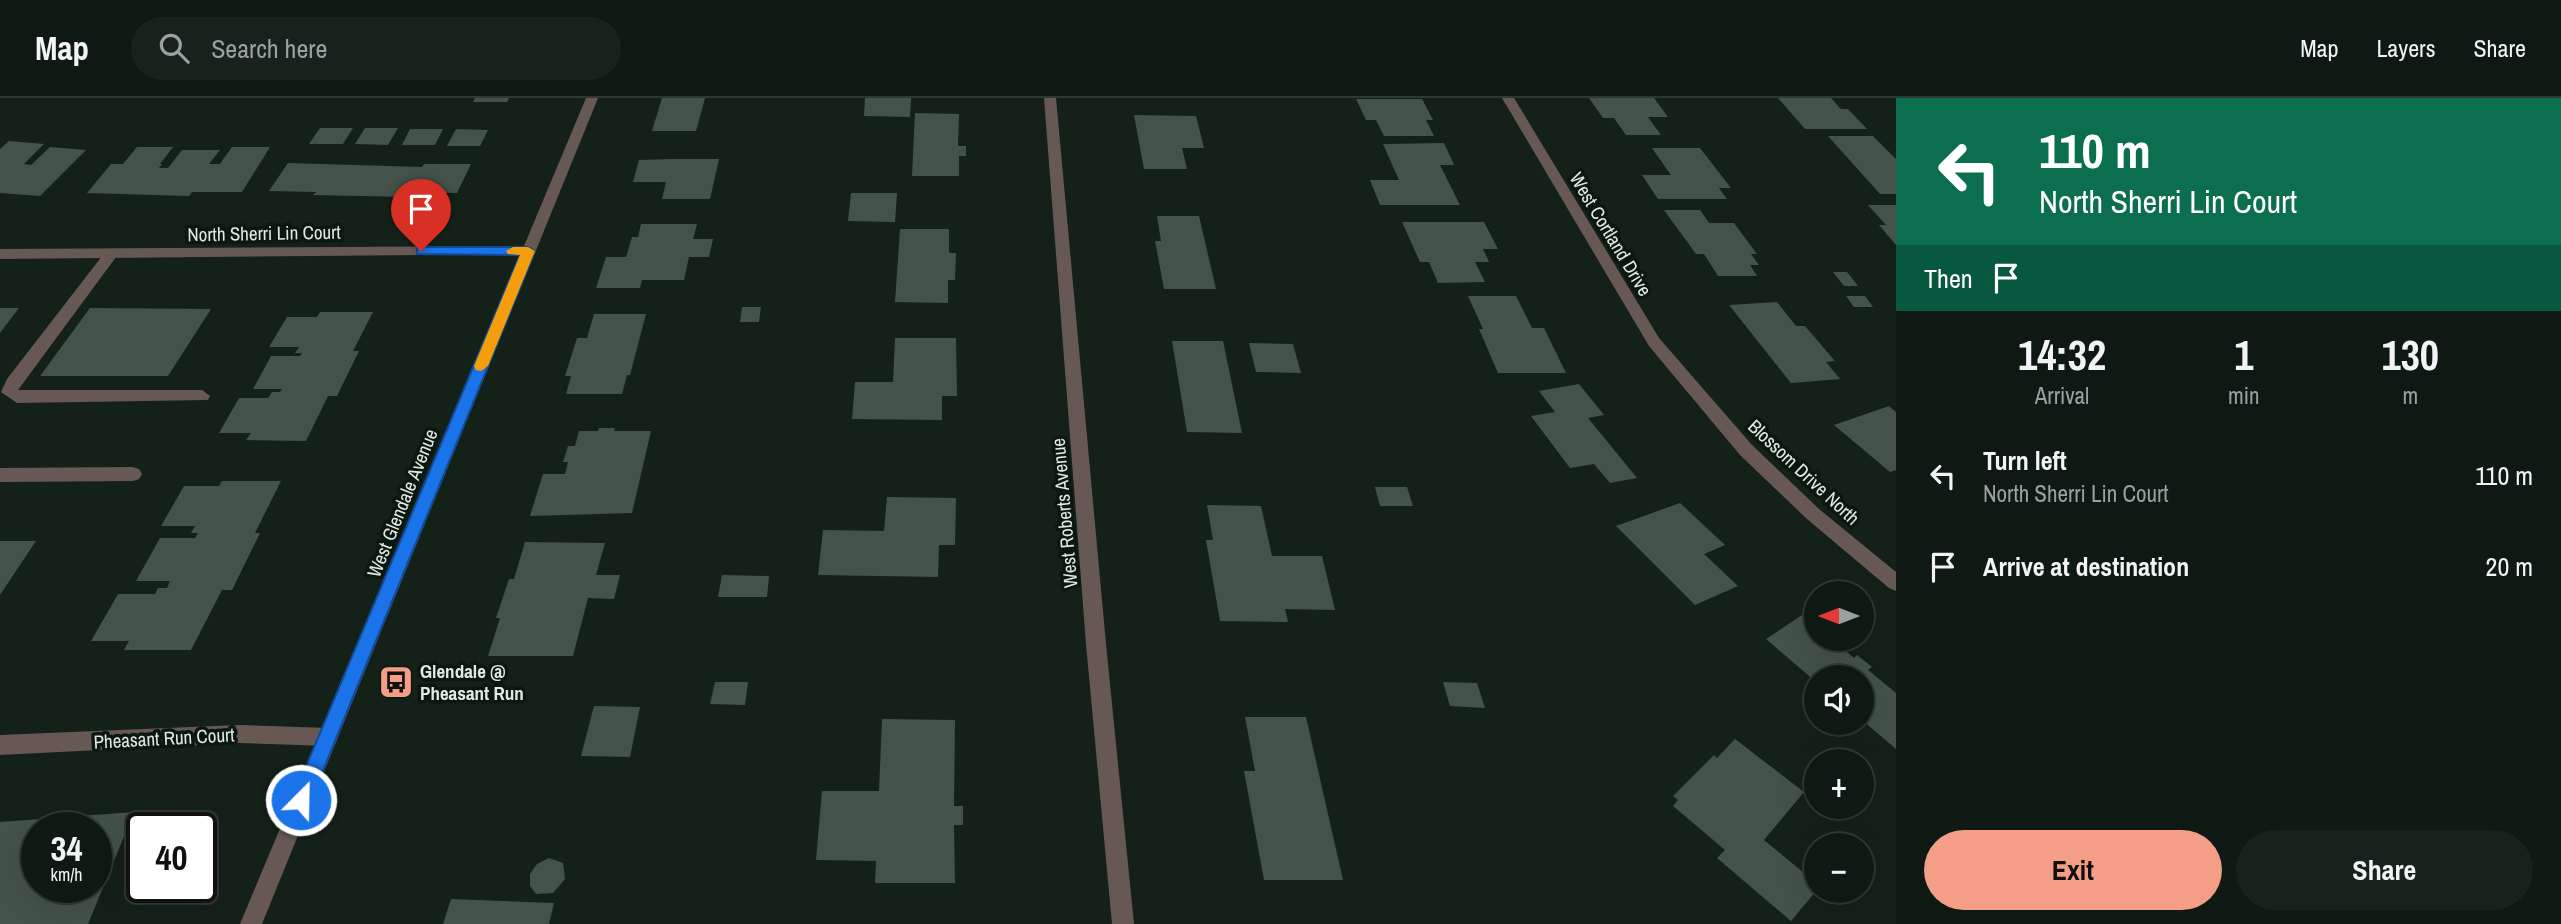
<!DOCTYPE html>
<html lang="en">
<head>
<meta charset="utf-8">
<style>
  body { margin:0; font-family:"Archivo Narrow",sans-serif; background:#18221c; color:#f1f3f6; height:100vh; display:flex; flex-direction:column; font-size:26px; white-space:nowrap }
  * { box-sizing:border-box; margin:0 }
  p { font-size:23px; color:#9ba0a0 }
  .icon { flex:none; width:38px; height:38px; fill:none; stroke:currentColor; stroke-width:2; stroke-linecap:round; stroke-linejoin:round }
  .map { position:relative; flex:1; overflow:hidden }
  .panel { display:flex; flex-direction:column; background:#0f1913; width:665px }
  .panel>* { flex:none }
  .top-card { background:#0b6e4f; color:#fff; overflow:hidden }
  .needle { width:46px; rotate:270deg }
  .tools { position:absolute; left:1804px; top:483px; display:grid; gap:14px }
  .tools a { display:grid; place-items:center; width:70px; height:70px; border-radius:50%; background:#0f1913; box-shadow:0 7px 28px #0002,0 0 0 2px #2f3833; font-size:35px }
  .speed { position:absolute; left:21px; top:714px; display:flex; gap:14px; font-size:35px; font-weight:700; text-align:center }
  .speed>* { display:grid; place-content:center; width:91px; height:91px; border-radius:50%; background:#0f1913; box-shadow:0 7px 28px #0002,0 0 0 2px #2f3833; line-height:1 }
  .speed small { font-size:18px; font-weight:400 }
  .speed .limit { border:4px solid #111; border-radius:10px; background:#fff; color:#111 }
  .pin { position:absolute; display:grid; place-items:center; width:60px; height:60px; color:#fff; margin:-72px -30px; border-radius:50% 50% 50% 0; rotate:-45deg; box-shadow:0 0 7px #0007 }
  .pin .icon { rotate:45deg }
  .me { position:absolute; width:77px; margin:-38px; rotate:23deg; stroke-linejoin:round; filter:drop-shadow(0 0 5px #0008) }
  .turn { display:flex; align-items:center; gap:24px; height:147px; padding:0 28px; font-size:32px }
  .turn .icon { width:91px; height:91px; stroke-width:2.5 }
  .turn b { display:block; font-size:49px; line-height:60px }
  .then { display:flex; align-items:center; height:66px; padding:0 28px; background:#0003; gap:14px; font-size:26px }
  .eta { display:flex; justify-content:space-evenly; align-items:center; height:119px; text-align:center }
  .eta b { font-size:42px; font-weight:700; line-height:49px }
  .button { display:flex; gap:14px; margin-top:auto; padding:14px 28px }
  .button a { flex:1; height:80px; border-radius:42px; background:#f49e87; color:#111; font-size:28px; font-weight:700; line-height:80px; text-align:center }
  .button a+a { background:#18221c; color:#f1f3f6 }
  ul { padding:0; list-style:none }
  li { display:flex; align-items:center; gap:21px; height:91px; padding:0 28px }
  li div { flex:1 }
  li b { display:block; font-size:26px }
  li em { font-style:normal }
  header { display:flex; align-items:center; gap:42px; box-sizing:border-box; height:98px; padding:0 35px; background:#0f1913; border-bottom:2px solid #2f3833 }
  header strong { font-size:33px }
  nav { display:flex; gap:38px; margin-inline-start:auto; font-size:24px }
  .search { width:490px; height:63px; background:#18221c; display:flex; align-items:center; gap:18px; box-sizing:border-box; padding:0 24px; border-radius:38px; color:#9ba0a0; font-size:26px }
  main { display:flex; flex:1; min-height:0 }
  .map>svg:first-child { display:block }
  .building { fill:#44534a; fill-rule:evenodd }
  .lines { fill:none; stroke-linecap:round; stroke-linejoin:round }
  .service { fill:#685854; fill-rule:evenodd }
  .minor { fill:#685854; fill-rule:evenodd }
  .tertiary { fill:#685854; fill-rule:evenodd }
  .route { fill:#1a73e8; stroke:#114b97; stroke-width:2 }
  .slow { fill:#f59e0b }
  .labels { text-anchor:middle; stroke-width:7; stroke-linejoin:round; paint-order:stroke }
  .street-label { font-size:19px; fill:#e1e9e4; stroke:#0b1810 }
  .poi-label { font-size:19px; font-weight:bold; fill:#e1e9e4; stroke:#0b1810; text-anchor:start }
</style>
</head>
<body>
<header>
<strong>Map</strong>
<div class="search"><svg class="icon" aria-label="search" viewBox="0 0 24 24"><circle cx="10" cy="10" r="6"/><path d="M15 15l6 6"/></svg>Search here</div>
<nav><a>Map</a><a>Layers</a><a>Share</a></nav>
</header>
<main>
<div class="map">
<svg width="1896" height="826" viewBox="0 0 1896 826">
  <rect width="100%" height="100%" fill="#142119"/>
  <g class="building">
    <polygon points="475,0 509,0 507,4 473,4"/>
    <polygon points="662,0 705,0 696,33 652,33"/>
    <polygon points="865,0 911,0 910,19 864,18"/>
    <polygon points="1589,0 1654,0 1668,19 1648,19 1661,37 1626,37 1614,20 1603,20"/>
    <polygon points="1778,0 1831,0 1841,11 1848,11 1867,31 1805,31"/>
    <polygon points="1356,1 1422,1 1433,22 1426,22 1434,38 1384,38 1376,22 1366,22"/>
    <polygon points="915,15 959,16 958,48 966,48 966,58 959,58 959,78 912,78"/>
    <polygon points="1134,17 1196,18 1204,50 1182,50 1187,71 1144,71"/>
    <polygon points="320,30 353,30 343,46 309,46"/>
    <polygon points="365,30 398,30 388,47 355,46"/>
    <polygon points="410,31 443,31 435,47 402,47"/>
    <polygon points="456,31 488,32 480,48 447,48"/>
    <polygon points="1828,38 1873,38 1896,61 1896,96 1880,96"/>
    <polygon points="9,43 44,46 24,66 31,67 50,49 86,52 40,98 0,95 0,51"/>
    <polygon points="1444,45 1454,67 1440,67 1460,107 1380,107 1370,82 1399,82 1383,46"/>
    <polygon points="137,49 173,49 160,66 162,66 159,70 168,70 182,52 220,52 209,66 220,66 232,49 270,49 242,94 192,94 189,98 87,95 111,66 123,66"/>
    <polygon points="1652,50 1700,50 1731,90 1719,90 1727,101 1658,101 1642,77 1671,77"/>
    <polygon points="671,61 719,61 710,101 662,101 666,84 633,84 639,62"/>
    <polygon points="288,65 422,69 424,66 471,66 457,95 410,94 407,99 313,97 316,94 269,93"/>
    <polygon points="851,95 897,95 895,124 848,123"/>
    <polygon points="1868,107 1896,107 1896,147 1879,127 1886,127"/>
    <polygon points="1664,112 1700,112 1709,125 1734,125 1757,156 1751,156 1759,167 1750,167 1757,178 1718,178 1704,156 1696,156"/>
    <polygon points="1157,118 1199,118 1216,191 1164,191 1155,143 1161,143"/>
    <polygon points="1402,124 1484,124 1498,151 1483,151 1489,164 1475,164 1485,184 1438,185 1429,164 1420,164"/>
    <polygon points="641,126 697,126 693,141 713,141 709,159 689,159 684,182 642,182 640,190 596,190 606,159 626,159 632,139 638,139"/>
    <polygon points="900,131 949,131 949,155 956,155 955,182 948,182 948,205 895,204"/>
    <polygon points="1833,174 1847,174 1858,188 1844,188"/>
    <polygon points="1468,198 1516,198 1532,230 1544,230 1566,275 1498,275 1479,231 1483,231"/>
    <polygon points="1846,198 1865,198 1873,209 1854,209"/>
    <polygon points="1777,204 1796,228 1805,228 1835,263 1826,264 1840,281 1791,285 1729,207"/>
    <polygon points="742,209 761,209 759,224 740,224"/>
    <polygon points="0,210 19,210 0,235"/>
    <polygon points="90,210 211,211 168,278 40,278"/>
    <polygon points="320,214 373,214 353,253 359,253 337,298 328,298 306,343 246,342 251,335 219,335 239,300 268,300 272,294 280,294 282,291 253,291 271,258 300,258 302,255 295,255 299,249 269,249 287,219 317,219"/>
    <polygon points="594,216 646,216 630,277 627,277 622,296 566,296 571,278 565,278 577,240 587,240"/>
    <polygon points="895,240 956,240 957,298 942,298 942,322 852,321 855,284 893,284"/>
    <polygon points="1172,243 1223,243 1242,335 1187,334"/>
    <polygon points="1249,245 1293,246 1301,275 1256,274"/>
    <polygon points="1579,286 1604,317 1588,320 1637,380 1610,385 1594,366 1570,370 1531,318 1555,314 1539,293"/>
    <polygon points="1889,308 1896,314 1896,372 1890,374 1834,327"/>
    <polygon points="599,330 615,330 614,333 651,333 632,415 530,418 543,376 565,376 568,364 563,364 568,348 575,348 579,333 598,333"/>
    <polygon points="222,383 281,383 255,435 260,435 232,492 222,492 191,552 124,552 129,543 91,543 118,496 155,496 158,490 167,490 170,483 136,483 160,440 195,440 198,435 191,435 195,428 161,428 184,388 219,388"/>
    <polygon points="1375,389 1407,389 1413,408 1380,408"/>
    <polygon points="887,399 956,400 955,447 939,447 938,479 818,477 823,432 884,433"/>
    <polygon points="1680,405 1725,447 1704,456 1738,488 1695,507 1616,428"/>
    <polygon points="1207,407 1261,408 1272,458 1322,458 1335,512 1285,511 1288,524 1220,523 1206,442 1213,442"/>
    <polygon points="0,443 36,443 0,497"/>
    <polygon points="525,444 605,445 596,477 620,477 614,501 588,500 573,558 488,558 500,520 496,520 509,481 514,481"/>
    <polygon points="722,477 769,478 767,499 718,499"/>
    <polygon points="1802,517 1816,529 1816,541 1831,541 1854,560 1857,557 1872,569 1868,572 1896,595 1896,651 1862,622 1862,579 1816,579 1816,584 1766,541"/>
    <polygon points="715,584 748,584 745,607 710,606"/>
    <polygon points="1443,584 1477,585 1485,610 1450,608"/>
    <polygon points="594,608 640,609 630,659 581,658"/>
    <polygon points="1245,619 1306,619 1343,782 1264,782 1244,673 1255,673"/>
    <polygon points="882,621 955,622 954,708 963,708 963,727 954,727 955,785 875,785 876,763 816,762 822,693 879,693"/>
    <polygon points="1735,641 1804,694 1764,742 1816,785 1816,793 1791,823 1717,760 1725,752 1673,708 1678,702 1673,698 1714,657 1717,660"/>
    <path d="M134,714L88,826H0V724ZM37,730H96V789H37Z"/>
    <polygon points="549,760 563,765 565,781 553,795 536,796 530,788 530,776 537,766"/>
    <polygon points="451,801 554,805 549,826 443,826"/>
  </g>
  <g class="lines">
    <g class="service">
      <polygon points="111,151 118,156 116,159 18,292 202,292 210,298 208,302 17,305 1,294 7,281 106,153"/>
      <polygon points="133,369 139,371 142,376 139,381 133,383 0,384 0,370"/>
    </g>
    <g class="minor">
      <polygon points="1044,0 1056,0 1106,546 1134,826 1112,826 1086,546"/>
      <polygon points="1502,0 1514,0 1659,240 1752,347 1819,411 1896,474 1896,493 1889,490 1807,421 1740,357 1649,248"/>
      <polygon points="529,148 536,153 534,156 0,161 0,151"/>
      <polygon points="239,627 328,630 335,632 338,639 335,646 328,648 239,645 0,657 0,637"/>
    </g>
    <polygon class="tertiary" points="586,0 598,0 262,826 240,826"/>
  </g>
  <polygon class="route" points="421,149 528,149 535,153 311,702 308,708 301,711 294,708 292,702 520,157 417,156 417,150"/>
  <polygon class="slow" points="528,149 535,153 488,268 481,273 476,272 474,268 520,157 508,156 506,153 513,149"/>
  <defs>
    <g id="bus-square" transform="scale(1.75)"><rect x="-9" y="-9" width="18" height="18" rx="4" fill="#f49e87" stroke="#0b1810"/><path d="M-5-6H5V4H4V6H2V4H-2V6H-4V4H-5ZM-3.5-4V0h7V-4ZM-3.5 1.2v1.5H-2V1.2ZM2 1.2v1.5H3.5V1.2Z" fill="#111"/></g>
  </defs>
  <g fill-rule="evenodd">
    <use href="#bus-square" x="396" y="584"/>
  </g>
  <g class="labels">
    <g class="street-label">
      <text transform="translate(264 135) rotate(-1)" y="7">North Sherri Lin Court</text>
      <text transform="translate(1611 136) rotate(59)" y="7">West Cortland Drive</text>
      <text transform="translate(1804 374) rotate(43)" y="7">Blossom Drive North</text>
      <text transform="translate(402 405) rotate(-68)" y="7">West Glendale Avenue</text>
      <text transform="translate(1064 415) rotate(-95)" y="7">West Roberts Avenue</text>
      <text transform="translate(164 640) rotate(-3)" y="7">Pheasant Run Court</text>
    </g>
    <g class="poi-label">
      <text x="420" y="580">Glendale @<tspan x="420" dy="22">Pheasant Run</tspan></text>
    </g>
  </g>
</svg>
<div class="tools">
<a><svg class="needle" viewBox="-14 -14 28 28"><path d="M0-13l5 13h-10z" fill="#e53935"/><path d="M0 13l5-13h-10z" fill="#9ba0a0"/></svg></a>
<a><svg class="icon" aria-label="sound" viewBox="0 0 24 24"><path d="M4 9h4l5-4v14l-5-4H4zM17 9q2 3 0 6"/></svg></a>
<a>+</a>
<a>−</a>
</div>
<div class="speed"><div>34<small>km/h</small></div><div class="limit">40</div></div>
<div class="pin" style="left:421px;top:153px;background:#d93025"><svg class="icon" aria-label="arrive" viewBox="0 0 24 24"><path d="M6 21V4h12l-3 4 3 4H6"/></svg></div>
<svg class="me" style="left:301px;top:702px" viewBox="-20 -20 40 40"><circle r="17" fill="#1a73e8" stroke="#fff" stroke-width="3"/><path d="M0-11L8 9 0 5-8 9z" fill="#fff"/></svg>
</div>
<section class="panel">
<div class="top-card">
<div class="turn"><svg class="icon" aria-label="left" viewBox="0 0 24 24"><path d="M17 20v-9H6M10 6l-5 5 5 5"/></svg><div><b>110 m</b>North Sherri Lin Court</div></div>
<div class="then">Then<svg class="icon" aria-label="arrive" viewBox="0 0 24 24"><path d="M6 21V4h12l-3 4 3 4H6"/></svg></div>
</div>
<div class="eta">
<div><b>14:32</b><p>Arrival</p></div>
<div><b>1</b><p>min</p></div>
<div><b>130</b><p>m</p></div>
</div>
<ul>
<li><svg class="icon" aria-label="left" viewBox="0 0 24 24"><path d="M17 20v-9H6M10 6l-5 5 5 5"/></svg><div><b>Turn left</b><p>North Sherri Lin Court</p></div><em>110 m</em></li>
<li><svg class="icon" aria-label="arrive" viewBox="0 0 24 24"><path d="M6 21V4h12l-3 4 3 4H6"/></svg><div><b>Arrive at destination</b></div><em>20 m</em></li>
</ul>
<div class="button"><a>Exit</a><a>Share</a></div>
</section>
</main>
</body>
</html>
